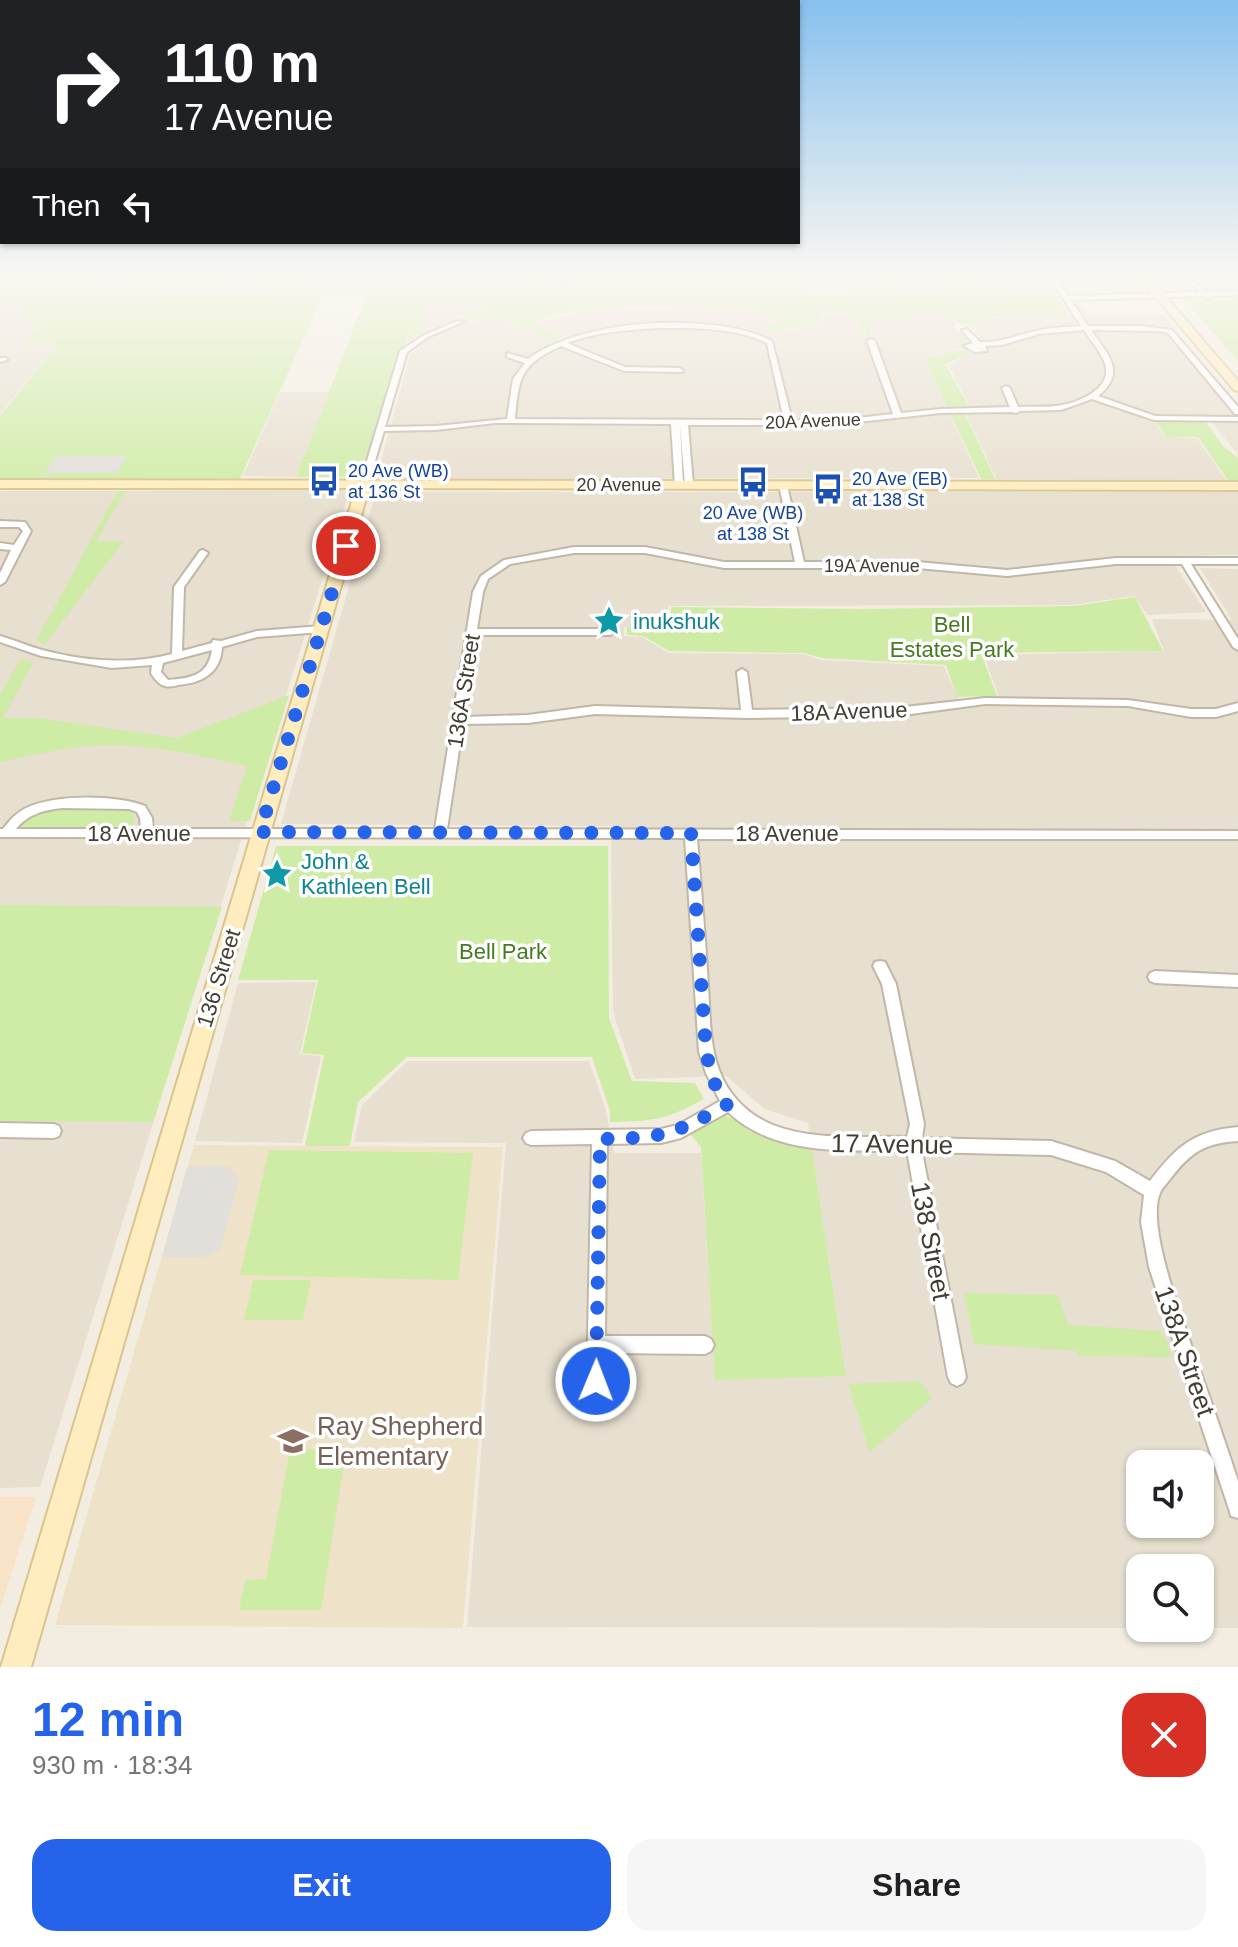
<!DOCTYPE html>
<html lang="en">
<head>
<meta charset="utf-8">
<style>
  body { margin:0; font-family:Helvetica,sans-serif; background:#f6f6f6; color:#202124; height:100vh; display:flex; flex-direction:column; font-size:30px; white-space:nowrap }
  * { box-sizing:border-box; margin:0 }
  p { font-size:26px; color:#757577 }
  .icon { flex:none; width:44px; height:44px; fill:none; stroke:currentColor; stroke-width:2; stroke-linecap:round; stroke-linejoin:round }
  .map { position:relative; height:1667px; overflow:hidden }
  .details { display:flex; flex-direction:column; background:#fff; flex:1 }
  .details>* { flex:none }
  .banner { position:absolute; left:0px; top:0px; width:800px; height:244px; box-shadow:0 2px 6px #0004; background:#202124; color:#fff; overflow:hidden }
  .tools { position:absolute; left:1126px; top:1450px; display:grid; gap:16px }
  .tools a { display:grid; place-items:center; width:88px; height:88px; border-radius:16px; background:#fff; box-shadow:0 2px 6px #0004; font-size:40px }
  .pin { position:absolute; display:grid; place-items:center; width:68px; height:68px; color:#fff; margin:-34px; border:4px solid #fff; border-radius:50%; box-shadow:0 2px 8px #0007 }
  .me { position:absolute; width:88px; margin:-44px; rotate:1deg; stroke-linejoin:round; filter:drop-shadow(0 0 6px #0008) }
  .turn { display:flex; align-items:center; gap:28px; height:168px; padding:0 32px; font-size:36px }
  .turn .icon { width:104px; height:104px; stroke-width:2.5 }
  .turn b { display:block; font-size:56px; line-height:68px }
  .then { display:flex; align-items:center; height:76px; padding:0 32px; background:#0003; gap:16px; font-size:30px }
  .round { display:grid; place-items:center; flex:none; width:84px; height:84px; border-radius:24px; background:#f6f6f6 }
  .head { display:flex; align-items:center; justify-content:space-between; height:136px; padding:0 32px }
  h1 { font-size:48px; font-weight:700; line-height:60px; color:#2563eb }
  .action { display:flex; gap:16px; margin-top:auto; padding:16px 32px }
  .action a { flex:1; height:92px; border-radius:24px; background:#2563eb; color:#fff; font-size:32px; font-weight:700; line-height:92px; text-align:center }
  .action a+a { background:#f6f6f6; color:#202124 }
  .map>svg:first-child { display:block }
  .residential { fill:#e7dfcf; fill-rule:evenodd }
  .commercial { fill:#f8e3c9 }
  .education { fill:#eee2c9 }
  .green { fill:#ceeca5 }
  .parking { fill:#e2dfdb }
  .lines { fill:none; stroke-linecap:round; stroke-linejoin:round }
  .stream { stroke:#96d2f7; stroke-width:2 }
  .street-casing { stroke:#c1b7a6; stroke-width:4 }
  .secondary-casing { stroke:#dac48d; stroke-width:4 }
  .street { fill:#fff; fill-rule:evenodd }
  .secondary { fill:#ffedbf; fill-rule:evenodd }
  .route { stroke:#2563eb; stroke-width:14; stroke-dasharray:0 25.2 }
  .labels { text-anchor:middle; stroke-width:7; stroke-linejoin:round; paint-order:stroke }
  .far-street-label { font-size:18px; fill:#443c32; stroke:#fff }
  .far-transit-label { font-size:18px; fill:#164399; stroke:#fff; text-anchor:start }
  .culture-label { font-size:22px; fill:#0d838f; stroke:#fff; text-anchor:start }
  .park-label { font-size:22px; fill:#457b20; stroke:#fff }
  .street-label { font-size:22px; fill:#443c32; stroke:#fff }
  .near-street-label { font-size:26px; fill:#443c32; stroke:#fff }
  .near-education-label { font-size:26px; fill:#785e54; stroke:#fff; text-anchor:start }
</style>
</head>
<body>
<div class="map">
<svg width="1238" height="1667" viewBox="0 0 1238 1667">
  <rect width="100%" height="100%" fill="#f3ede1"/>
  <g class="residential">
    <polygon points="303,277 541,277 518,285 498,282 484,285 343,286"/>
    <polygon points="802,277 886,277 881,283 848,283 850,291 807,291"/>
    <polygon points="889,277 939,277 944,287 936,291 900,291 894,278"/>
    <polygon points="970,277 1130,277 1143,292 1077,296 1088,315 1162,314 1175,327 1169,333 1238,417 1238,455 1207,416 1156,416 1155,422 1165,437 1197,438 1227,481 996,479 966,413 969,406 949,366 969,353 984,353 988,350 989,346 974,335 977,330 974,326 995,317 1083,316 1067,293 1017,293 1000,284 968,282"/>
    <polygon points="1172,277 1238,277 1238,288 1209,292 1189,280"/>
    <polygon points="0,301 10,302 29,314 35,329 23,343 57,344 0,414"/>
    <polygon points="446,304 487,304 486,308 463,317 473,322 492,317 554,341 560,348 571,341 533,324 591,309 747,308 780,318 760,330 766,334 817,325 825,314 851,314 865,336 872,335 867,321 911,321 911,315 946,315 957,323 953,327 963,334 967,343 961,348 924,357 979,478 381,479 377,476 410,355 430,337 422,333 427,307"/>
    <polygon points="280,392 329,392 296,477 243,476"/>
    <polygon points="343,490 349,493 40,1487 0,1488 0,491"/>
    <path d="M376,492H1238V555L1169,556L1206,612L1147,615L1135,596L1071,605L668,606V626L624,627V636L642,637L669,653L803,654L821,660L944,666L962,707L1002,706L984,655L1164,651L1152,619L1232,620L1200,568L1238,569V1628L467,1627L506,1143L354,1142L362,1105L408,1061H589L605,1107L614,1153H701L715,1379L846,1375L808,1123L765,1109L726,1076L635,1079L613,1012L611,826L281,824ZM1140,1464H1200V1524H1140ZM1140,1568H1200V1628H1140Z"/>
    <polygon points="316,982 300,1054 321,1056 302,1143 195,1141 238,983"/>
  </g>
  <polygon class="commercial" points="0,1497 36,1497 0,1609"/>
  <g class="education">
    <polygon points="156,277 287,277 278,294 143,294"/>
    <polygon points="194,1145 503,1147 463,1628 55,1625"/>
  </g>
  <g class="green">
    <path d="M0,277H80L95,282L119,283L145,277H226L218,289H147L144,294H278L287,277L342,287L484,286L497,282L518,286L543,277H572L581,280L590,277L673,280L692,277H797L802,278L807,295H853L850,283H882L888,277L894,278L900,292H937L945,287L940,277H969L968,283L1001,285L1017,293H1055L1070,316H994L975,325L959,323L946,315H910L912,321H867L871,335H866L851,313H824L816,324L767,333L761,331L781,318L747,308L632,307L591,309L558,314L532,323L563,338L555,341L493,316L473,321L463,317L486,308L487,304L427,306L422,333L408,341L412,322L364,477H296L366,296L323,295L240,479H0V416L58,344L24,343L36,329C29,311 19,303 0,301Z"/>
    <polygon points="1238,298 1238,361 1185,300"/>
    <polygon points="963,349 972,353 945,364 968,406 947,407 925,358"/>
    <polygon points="950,413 965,413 995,479 981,479"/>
    <polygon points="1156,422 1206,422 1223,446 1238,458 1238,482 1229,482 1198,437 1166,437"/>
    <polygon points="118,491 125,491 96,541 123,542 45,644 36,641"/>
    <polygon points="1135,597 1163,651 981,653 997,696 957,697 946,665 821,658 804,653 669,651 643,636 627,635 627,627 671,627 671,607 862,609 1074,606"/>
    <path d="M21,659L33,662L3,718H37L177,738L289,695L250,821H229L247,766C192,754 137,740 80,747C53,750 26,757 0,762V695Z"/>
    <polygon points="47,810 129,810 134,814 133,826 15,828 34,812"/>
    <path d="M276,846H608L609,1018L632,1081L695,1083L704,1099C669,1119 650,1122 610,1122V1111L592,1057H407L358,1102L350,1146H305L324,1055L302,1053L318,980H238Z"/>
    <polygon points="0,905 222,907 153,1122 0,1121"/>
    <path d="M720,1115C736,1117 741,1126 754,1133C773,1142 791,1146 812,1149L846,1376L715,1380L701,1147L691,1135Z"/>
    <polygon points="269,1150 473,1153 458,1280 240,1275"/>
    <polygon points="253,1280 311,1280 303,1320 244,1320"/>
    <polygon points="964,1293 1058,1295 1068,1325 1162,1331 1172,1357 1079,1356 1077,1351 974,1344"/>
    <polygon points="920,1381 932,1398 870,1452 848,1384"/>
    <polygon points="290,1449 346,1450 321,1610 239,1610 245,1580 266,1579"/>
  </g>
  <g class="parking">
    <polygon points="56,456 127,456 117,473 45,473"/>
    <polygon points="228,1166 239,1179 221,1248 205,1257 162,1257 187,1167"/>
  </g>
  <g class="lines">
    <polyline class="stream" points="542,284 556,277"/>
    <g class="street-casing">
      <g id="street">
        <polygon points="481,277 490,277 491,278 488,280"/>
        <polygon points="571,277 579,277 565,283 560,282"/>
        <path d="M1049,277H1055L1068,296L1200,292L1194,285L1161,277C1179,277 1195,279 1208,292L1238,291V295L1211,296L1208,298L1204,296L1071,300L1088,326H1142L1172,330L1238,407V414H1235L1168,333L1158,331L1091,330C1107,354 1128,372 1098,396L1155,416L1238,417V421L1154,420L1092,399L1061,410L1020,411L1016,413L1012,412L941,413L830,425H688L693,485L689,488L685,485L680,424L683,485L679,488L675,485L671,424L495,423L436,430L384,431L368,484L364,487L360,484L400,351L424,335L458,321L463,322L428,337L407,352L385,427L436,426L507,419L513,379L525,363L507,357V353L528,359C582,319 713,311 772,341L792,420L830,421L893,414L867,341L871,339L875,341L901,413L941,409L1010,407L1002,388L1006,386L1010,388L1018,407C1032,406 1048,408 1062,405C1080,402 1109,389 1106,368C1104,355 1091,341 1084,330L1039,334L1002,345L985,346L987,351L975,352L964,346L973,343L962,330L967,329L980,342C1000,343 1017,335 1036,331C1051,327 1066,327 1081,326ZM658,328C694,328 734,327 767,343L784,420L515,419C519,377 520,365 561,346L624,371L682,372L683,370L679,368L625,367L567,343C597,332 626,330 658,328Z"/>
        <polygon points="0,358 6,358 7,360 0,362"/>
        <path d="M783,482L787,485L804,562H917L1007,570L1116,558H1238V564H1191L1238,639V650L1233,647L1182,564H1116L1007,576L917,568H724L645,553H574L510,564L488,579L483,592L477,629H610L615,632L610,635H476L464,717L528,715L595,706L741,710L737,672L742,669L747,672L752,710L896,708L985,698L1128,700L1191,709H1216L1238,703V711L1216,717H1191L1128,706L985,704L896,716L747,718L595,714L528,723L463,724L447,829L1238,831V839H697C701,887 705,936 708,985C710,1013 709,1043 719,1070C728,1095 748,1115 773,1125C814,1141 863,1136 907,1137L910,1124L882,984L873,966L875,962L880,961L885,962L896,984L924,1124L922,1138L1051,1141L1115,1161L1150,1181C1176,1147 1193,1131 1238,1127V1141C1205,1143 1191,1152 1171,1178C1168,1182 1162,1188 1160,1193C1145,1227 1186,1328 1198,1365C1212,1404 1225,1442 1238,1481V1518L1231,1516L1229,1509L1149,1267L1141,1222L1144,1195L1106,1172L1051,1155L922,1152L966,1377L963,1383L957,1386L951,1383L948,1377L907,1151C846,1150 776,1157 728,1112L681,1138L661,1143L607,1144L605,1336H705L711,1339L714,1345L711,1351L705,1354L605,1353V1381L602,1387L596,1390L590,1387L587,1381L592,1144L531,1145L526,1143L523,1138L526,1133L531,1131L661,1129L678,1125L720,1101L706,1073L699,1052L685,838L0,837V829H3C10,820 16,813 26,808C56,794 115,795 145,806L152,818L153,829H435L473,592L481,576L504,560L574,547H645L724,562H795L779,485ZM62,808L129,809L137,812L140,818L141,829H16C28,814 44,810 62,808Z"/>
        <polygon points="0,521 25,522 31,531 5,582 0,585 0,573 11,550 0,549 0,543 14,545 23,531 19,527 0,527"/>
        <path d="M203,550L208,553L184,587L182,651L212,643L213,640L221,641L257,631L321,626L326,629L321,632L257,637L222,647C221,673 202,683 178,685C177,686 166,687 165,686C159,685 154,678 151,673L152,665L112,668L41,656L0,642V636C14,640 28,646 42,650C84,661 130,665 172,654L174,587L200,551ZM212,650C208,676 191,678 168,680L161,672L163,663Z"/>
        <polygon points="1155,971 1238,975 1238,987 1155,983 1150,981 1148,977 1150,973"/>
        <polygon points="0,1123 54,1124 59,1126 61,1131 59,1136 54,1138 0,1137"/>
      </g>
    </g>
    <g class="secondary-casing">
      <g id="secondary">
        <polygon points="1139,277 1149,277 1238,381 1238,391 1234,390"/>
        <polygon points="0,480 1238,482 1238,490 369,488 31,1667 1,1667 356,488 0,488"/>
      </g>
    </g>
    <use href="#street" class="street"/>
    <use href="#secondary" class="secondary"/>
  </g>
  <linearGradient id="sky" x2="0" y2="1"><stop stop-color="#87c0ee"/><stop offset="0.54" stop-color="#faf7f2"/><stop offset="1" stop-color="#faf7f2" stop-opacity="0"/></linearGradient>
  <rect width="1238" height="510" fill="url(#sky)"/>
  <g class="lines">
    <path class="route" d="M346,546L260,832L691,833L706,1052L713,1081L728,1104C674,1135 662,1138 600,1139L596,1381"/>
  </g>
  <defs>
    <g id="bus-bare" transform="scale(2.4)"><path d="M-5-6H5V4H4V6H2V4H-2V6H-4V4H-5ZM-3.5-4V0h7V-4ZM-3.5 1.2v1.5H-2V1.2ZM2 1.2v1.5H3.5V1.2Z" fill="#1a4fb4" stroke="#fff" stroke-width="2.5" paint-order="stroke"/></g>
    <g id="sight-bare" transform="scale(2.4)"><path d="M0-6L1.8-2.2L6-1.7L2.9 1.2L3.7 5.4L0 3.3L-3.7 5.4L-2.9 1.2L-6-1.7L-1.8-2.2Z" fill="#0f9aa8" stroke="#fff" stroke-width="2.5" paint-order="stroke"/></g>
    <g id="school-bare" transform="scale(2.4)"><path d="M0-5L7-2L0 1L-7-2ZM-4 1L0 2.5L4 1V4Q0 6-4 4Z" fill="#8d6e63" stroke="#fff" stroke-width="2.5" paint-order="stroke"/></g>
  </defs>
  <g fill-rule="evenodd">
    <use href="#bus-bare" x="324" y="481"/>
    <use href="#bus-bare" x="753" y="482"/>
    <use href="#bus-bare" x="828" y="489"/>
    <use href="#sight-bare" x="609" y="621"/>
    <use href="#sight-bare" x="277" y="874"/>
    <use href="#school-bare" x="293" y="1441"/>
  </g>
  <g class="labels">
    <g class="far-street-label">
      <text transform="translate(813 421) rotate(-2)" y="6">20A Avenue</text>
      <text x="619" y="491">20 Avenue</text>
      <text x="872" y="572">19A Avenue</text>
    </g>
    <g class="far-transit-label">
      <text x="348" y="477">20 Ave (WB)<tspan x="348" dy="21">at 136 St</tspan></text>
      <text x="852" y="485">20 Ave (EB)<tspan x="852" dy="21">at 138 St</tspan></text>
      <text x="753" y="519" text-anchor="middle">20 Ave (WB)<tspan x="753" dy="21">at 138 St</tspan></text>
    </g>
    <g class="culture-label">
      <text x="633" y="629">inukshuk</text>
      <text x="301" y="869">John &amp;<tspan x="301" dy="25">Kathleen Bell</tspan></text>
    </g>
    <g class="park-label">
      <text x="952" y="632">Bell<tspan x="952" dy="25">Estates Park</tspan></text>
      <text x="503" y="959">Bell Park</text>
    </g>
    <g class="street-label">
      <text transform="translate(463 691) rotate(-81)" y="8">136A Street</text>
      <text transform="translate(849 711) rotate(-2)" y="8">18A Avenue</text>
      <text x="139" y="841">18 Avenue</text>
      <text x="787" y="841">18 Avenue</text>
      <text transform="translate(218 978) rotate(-73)" y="8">136 Street</text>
    </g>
    <g class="near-street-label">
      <text transform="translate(892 1144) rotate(1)" y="9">17 Avenue</text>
      <text transform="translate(931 1241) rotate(79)" y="9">138 Street</text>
      <text transform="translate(1185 1351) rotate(71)" y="9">138A Street</text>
    </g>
    <g class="near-education-label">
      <text x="317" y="1435">Ray Shepherd<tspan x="317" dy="30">Elementary</tspan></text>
    </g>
  </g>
</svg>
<div class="tools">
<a><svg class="icon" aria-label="sound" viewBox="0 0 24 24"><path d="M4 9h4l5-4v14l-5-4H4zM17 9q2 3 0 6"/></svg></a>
<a><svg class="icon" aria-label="search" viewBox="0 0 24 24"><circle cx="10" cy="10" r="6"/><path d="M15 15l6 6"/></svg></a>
</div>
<div class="pin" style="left:346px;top:546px;background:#d93025"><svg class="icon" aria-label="arrive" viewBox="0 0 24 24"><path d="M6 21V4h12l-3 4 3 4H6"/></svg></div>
<svg class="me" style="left:596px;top:1381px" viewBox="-20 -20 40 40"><circle r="17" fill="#2563eb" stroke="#fff" stroke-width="3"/><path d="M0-11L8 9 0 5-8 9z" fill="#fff"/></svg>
<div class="banner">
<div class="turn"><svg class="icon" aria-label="right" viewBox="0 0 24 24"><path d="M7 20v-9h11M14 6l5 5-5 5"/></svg><div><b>110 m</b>17 Avenue</div></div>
<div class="then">Then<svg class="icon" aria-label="left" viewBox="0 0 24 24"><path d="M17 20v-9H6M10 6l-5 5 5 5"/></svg></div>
</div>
</div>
<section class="details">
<div class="head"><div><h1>12 min</h1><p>930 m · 18:34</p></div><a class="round" style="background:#d93025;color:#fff"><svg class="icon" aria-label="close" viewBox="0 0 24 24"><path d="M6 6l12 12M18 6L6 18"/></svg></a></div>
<div class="action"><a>Exit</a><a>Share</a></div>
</section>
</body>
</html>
